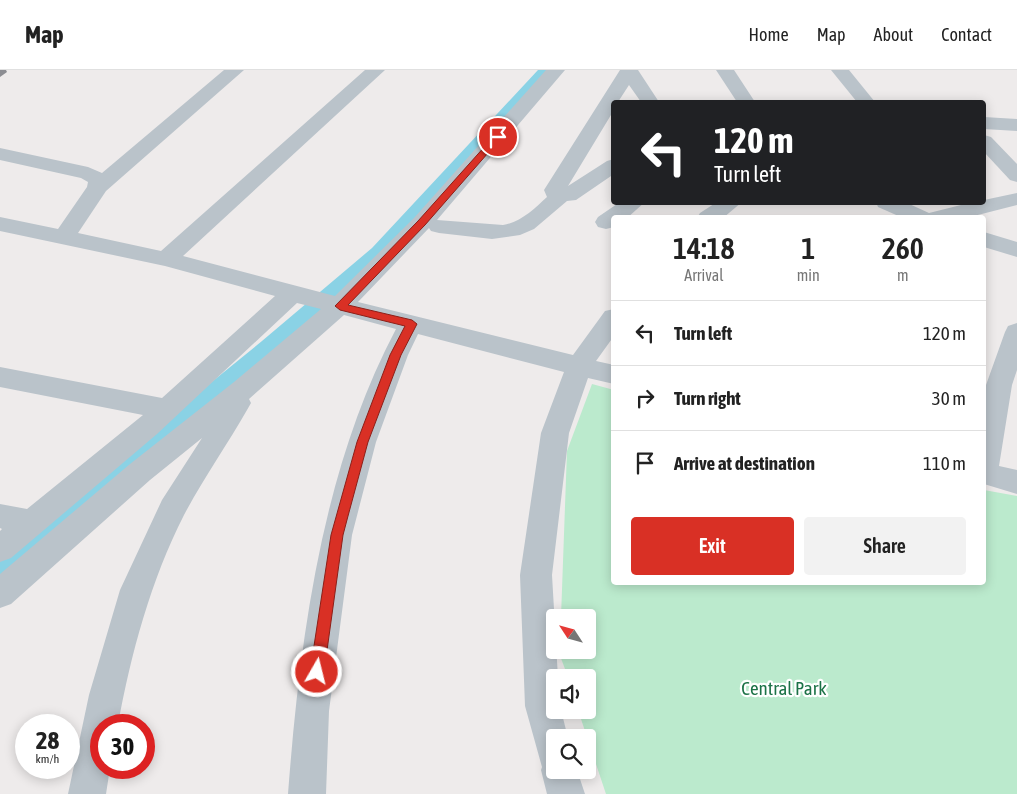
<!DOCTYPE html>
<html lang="en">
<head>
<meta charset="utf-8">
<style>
  body { margin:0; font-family:"Asap Condensed",sans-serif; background:#f2f2f2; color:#222; height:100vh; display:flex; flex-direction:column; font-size:19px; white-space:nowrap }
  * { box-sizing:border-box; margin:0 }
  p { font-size:16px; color:#767676 }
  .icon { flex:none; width:28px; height:28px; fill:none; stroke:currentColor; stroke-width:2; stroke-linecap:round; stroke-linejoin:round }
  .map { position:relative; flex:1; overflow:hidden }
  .sheet { position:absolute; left:611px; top:145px; width:375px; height:370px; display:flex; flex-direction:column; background:#fff; border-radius:5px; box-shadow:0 2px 12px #0003 }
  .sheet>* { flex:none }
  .guide { position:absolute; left:611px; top:30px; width:375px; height:105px; border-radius:5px; box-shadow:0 2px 12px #0003; background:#202124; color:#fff; overflow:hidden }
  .needle { width:32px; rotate:306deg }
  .tools { position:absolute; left:546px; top:539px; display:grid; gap:10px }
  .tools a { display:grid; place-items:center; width:50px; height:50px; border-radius:5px; background:#fff; box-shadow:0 2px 12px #0003; font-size:25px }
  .speed { position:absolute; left:15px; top:644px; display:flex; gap:10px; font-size:25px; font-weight:700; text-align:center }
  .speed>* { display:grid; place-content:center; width:65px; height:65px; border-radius:50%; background:#fff; box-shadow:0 2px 12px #0003; line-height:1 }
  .speed small { font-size:12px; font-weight:400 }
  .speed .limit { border:8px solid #d22; background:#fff; color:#111 }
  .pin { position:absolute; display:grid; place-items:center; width:42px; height:42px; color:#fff; margin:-21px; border:2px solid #fff; border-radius:50%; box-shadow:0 1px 5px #0007 }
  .me { position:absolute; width:55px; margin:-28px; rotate:8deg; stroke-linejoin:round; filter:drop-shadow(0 0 4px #0008) }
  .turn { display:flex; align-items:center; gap:18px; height:105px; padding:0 20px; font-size:22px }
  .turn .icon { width:65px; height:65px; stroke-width:2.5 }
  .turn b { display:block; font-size:35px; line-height:42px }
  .eta { display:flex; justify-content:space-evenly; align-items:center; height:85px; text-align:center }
  .eta b { font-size:30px; font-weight:600; line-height:35px }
  .cta { display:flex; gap:10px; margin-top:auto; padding:10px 20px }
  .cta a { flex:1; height:58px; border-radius:5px; background:#d93025; color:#fff; font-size:20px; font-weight:600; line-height:58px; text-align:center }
  .cta a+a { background:#f2f2f2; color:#222 }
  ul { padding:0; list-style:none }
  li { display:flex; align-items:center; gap:15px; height:65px; padding:0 20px; border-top:1px solid #e0e0e0 }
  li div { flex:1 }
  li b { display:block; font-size:19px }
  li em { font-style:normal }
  header { display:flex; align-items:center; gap:30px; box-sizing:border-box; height:70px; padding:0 25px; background:#fff; border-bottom:1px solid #e0e0e0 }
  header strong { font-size:24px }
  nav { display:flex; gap:28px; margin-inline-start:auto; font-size:18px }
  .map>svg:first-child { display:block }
  .green { fill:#bbeacd }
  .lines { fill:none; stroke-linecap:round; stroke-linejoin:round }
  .canal { fill:#8ad2e5; fill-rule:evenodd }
  .minor { fill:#bac3ca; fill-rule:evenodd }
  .shaded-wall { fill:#8c8d92 }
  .route { fill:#d93025; stroke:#8d1f18 }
  .labels { text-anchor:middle; stroke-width:4.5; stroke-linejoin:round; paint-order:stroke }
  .near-park-label { font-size:19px; fill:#1c7247; stroke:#fff }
</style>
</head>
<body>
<header>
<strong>Map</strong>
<nav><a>Home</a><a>Map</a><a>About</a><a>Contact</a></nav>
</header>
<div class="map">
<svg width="1017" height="724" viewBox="0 0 1017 724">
  <rect width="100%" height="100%" fill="#eeebeb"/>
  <polygon class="green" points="592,314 614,320 614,512 984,512 984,420 1017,426 1017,724 606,724 578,640 588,640 588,608 568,607 559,583 560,580 588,580 588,548 561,547 567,381"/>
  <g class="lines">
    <polygon class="canal" points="538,0 554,0 487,77 386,186 278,281 10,508 0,512 0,484 262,271 372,178"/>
    <g class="minor">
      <path d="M224,0H244L106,121L78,163L161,181L365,0H385L183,186L335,226L414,148L546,0H565L437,150L503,155C521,152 534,139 547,127L544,120L620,0H638L659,32H641L629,15L618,32H614V40L568,116L607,91L614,89V104L576,130L567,131L534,159L520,165L492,169L439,163L431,161L429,158L358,232L573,285L605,241L614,239V266L596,291L614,295V314L588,308L569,363L552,505L558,608H555V640H561L568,668H555V700H577L585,724H547L541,700L542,697L525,636L520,505L541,363L564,302L418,264L408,285L376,372L352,465L329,641L326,724H288C300,567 322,399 396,259L344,245L249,329L251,333L247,340C227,375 203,409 184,445C151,510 131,583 118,655H101V698H110L106,724H68L89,625L120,520L162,430L202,368L150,410L11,534L0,538V504L130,394L234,312L321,239L297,233L157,364L11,488L0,492V461L2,459L0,458V434L27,439L143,345L0,317V297L162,328L275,226L165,196L0,161V147L58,159L87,117L88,112L81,108L0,90V78L88,97L102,103Z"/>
      <polygon points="716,0 734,0 755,32 737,32"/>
      <polygon points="831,0 849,0 875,32 857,32"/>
      <polygon points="984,47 1017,49 1017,61 984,59"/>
      <polygon points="984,65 991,67 1017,94 1017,112 1010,110 984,82"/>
      <polygon points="1017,123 1017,135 966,148 903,148 878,137 876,132 905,132 929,143 973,132 984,132 984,130"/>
      <polygon points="620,132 645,132 627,148 614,148 614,157 606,159 598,157 595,152 598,147"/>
      <polygon points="717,132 742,132 723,148 697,148 700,143"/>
      <polygon points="984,162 1017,172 1017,187 984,177"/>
      <polygon points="1017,253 1017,300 1012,315 999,396 1017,400 1017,424 984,414 984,327 986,315 1005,262 1008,256"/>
    </g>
  </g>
  <polygon class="shaded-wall" points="0,0 6,0 7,2 0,7"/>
  <polygon class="route" points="495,65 502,67 425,155 348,235 412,250 417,254 401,285 368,372 348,446 343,465 324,602 322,607 317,609 312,607 310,602 331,465 357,372 390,285 405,256 340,240 335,236 418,151"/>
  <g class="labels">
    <g class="near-park-label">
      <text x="784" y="625">Central Park</text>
    </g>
  </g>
</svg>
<div class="tools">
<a><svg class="needle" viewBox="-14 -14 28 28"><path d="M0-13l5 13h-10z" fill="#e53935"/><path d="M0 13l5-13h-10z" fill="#767676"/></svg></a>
<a><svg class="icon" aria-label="sound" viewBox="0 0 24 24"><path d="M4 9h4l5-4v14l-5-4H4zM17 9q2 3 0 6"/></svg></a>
<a><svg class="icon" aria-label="search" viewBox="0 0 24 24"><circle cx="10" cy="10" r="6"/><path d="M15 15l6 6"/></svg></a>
</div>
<div class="speed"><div>28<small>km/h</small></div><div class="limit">30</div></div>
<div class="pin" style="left:498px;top:67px;background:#d93025"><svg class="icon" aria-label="arrive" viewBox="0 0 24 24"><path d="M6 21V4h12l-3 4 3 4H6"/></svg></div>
<svg class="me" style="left:317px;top:602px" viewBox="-20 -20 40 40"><circle r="17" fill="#d93025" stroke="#fff" stroke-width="3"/><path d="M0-11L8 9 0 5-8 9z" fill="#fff"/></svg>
<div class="guide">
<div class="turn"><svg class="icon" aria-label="left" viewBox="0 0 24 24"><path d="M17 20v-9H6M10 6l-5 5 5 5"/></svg><div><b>120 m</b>Turn left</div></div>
</div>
<section class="sheet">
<div class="eta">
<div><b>14:18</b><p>Arrival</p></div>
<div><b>1</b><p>min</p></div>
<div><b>260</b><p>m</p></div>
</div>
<ul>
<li><svg class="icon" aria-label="left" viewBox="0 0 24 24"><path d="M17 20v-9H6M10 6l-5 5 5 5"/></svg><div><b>Turn left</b></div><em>120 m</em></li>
<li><svg class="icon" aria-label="right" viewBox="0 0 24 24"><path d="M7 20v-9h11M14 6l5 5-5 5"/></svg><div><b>Turn right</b></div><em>30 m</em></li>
<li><svg class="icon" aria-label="arrive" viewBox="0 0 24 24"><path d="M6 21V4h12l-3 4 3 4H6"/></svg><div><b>Arrive at destination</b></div><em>110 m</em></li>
</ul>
<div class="cta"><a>Exit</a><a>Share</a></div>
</section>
</div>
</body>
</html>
